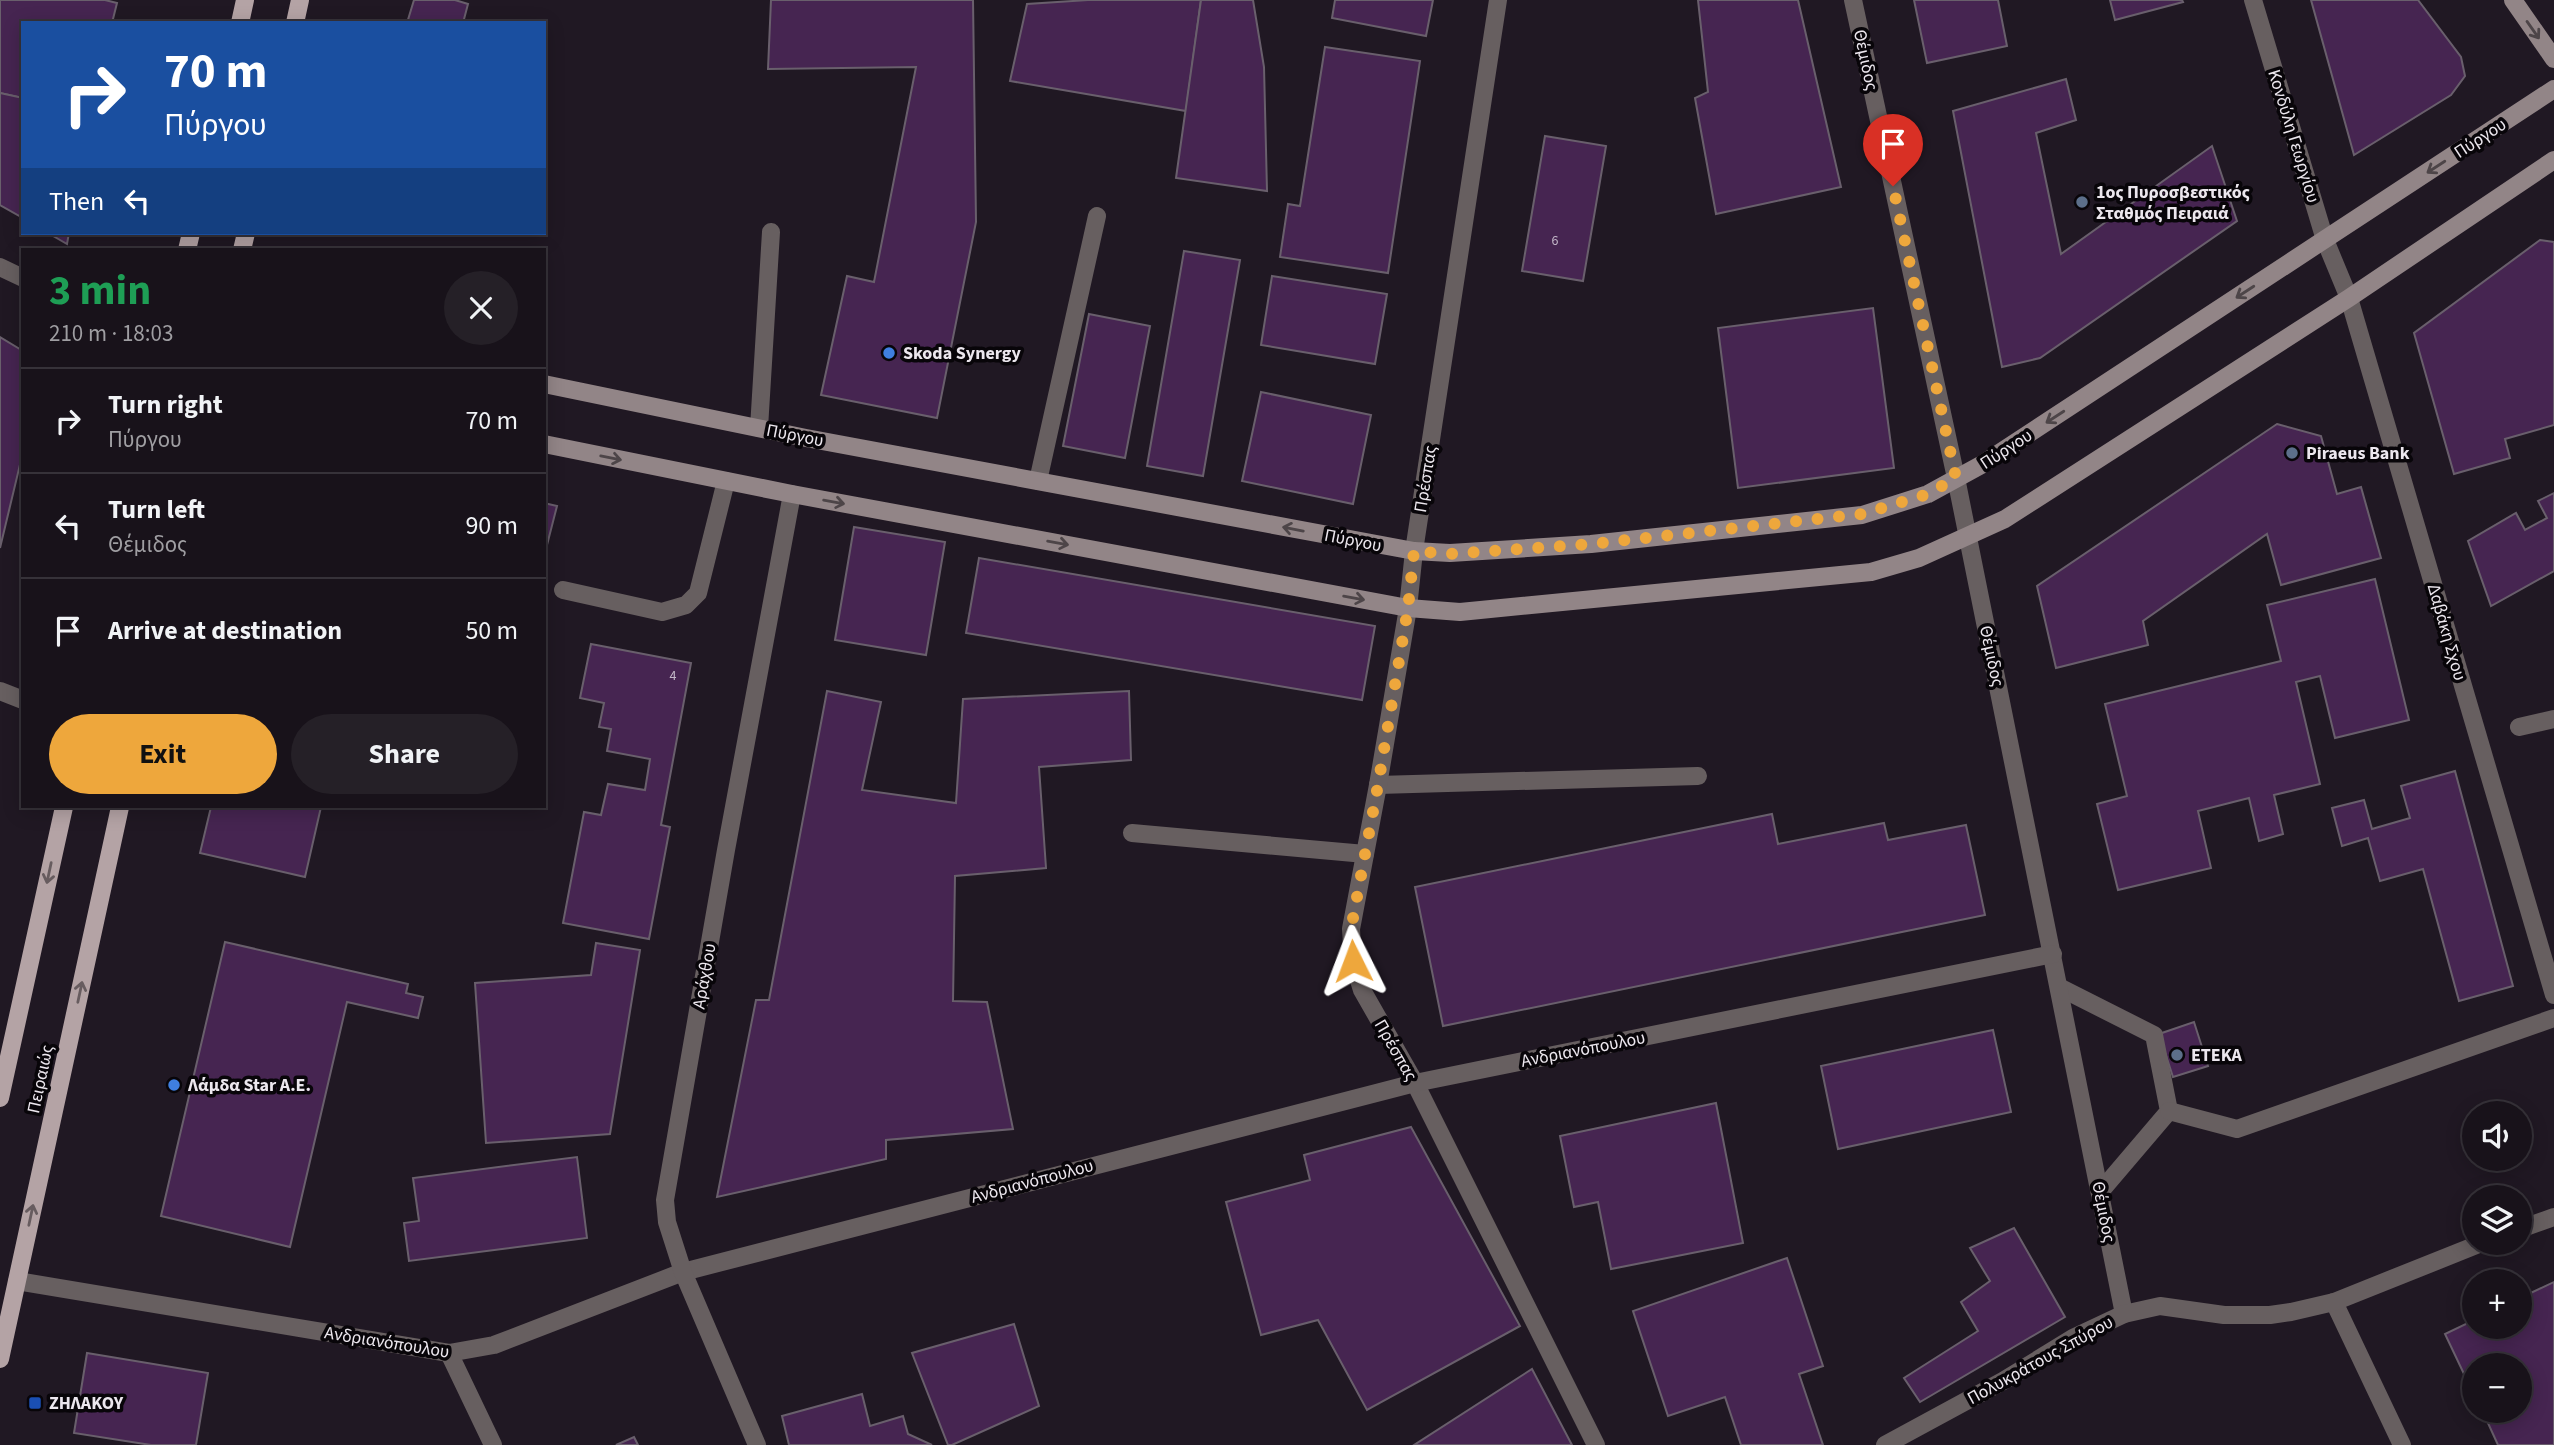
<!DOCTYPE html>
<html lang="en">
<head>
<meta charset="utf-8">
<style>
  body { margin:0; font-family:"Source Sans 3",sans-serif; background:#252027; color:#f1f3f6; height:100vh; display:flex; flex-direction:column; font-size:26px; white-space:nowrap }
  * { box-sizing:border-box; margin:0 }
  p { font-size:23px; color:#9f9ea2 }
  .icon { flex:none; width:38px; height:38px; fill:none; stroke:currentColor; stroke-width:2; stroke-linecap:round; stroke-linejoin:round }
  .map { position:relative; flex:1; overflow:hidden }
  .side { position:absolute; left:21px; top:248px; width:525px; height:560px; display:flex; flex-direction:column; background:#18121a; border-radius:0px; box-shadow:0 4px 18px #0003,0 0 0 2px #363239 }
  .side>* { flex:none }
  .guide { position:absolute; left:21px; top:21px; width:525px; height:214px; border-radius:0px; box-shadow:0 4px 18px #0003,0 0 0 2px #363239; background:#1a4fa0; color:#fff; overflow:hidden }
  .controls { position:absolute; left:2462px; top:1101px; display:grid; gap:14px }
  .controls a { display:grid; place-items:center; width:70px; height:70px; border-radius:50%; background:#18121a; box-shadow:0 4px 18px #0003,0 0 0 2px #363239; font-size:35px }
  .pin { position:absolute; display:grid; place-items:center; width:60px; height:60px; color:#fff; margin:-72px -30px; border-radius:50% 50% 50% 0; rotate:-45deg; box-shadow:0 0 7px #0007 }
  .pin .icon { rotate:45deg }
  .me { position:absolute; width:77px; margin:-38px; rotate:357deg; stroke-linejoin:round; filter:drop-shadow(0 0 5px #0008) }
  .turn { display:flex; align-items:center; gap:24px; height:147px; padding:0 28px; font-size:32px }
  .turn .icon { width:91px; height:91px; stroke-width:2.5 }
  .turn b { display:block; font-size:49px; line-height:60px }
  .then { display:flex; align-items:center; height:66px; padding:0 28px; background:#0003; gap:14px; font-size:26px }
  .round { display:grid; place-items:center; flex:none; width:74px; height:74px; border-radius:37px; background:#252027 }
  .head { display:flex; align-items:center; justify-content:space-between; height:119px; padding:0 28px }
  h1 { font-size:42px; font-weight:700; line-height:52px; color:#1e9e55 }
  .primary-button { display:flex; gap:14px; margin-top:auto; padding:14px 28px }
  .primary-button a { flex:1; height:80px; border-radius:42px; background:#eea73c; color:#111; font-size:28px; font-weight:700; line-height:80px; text-align:center }
  .primary-button a+a { background:#252027; color:#f1f3f6 }
  ul { padding:0; list-style:none }
  li { display:flex; align-items:center; gap:21px; height:105px; padding:0 28px; border-top:2px solid #363239 }
  li div { flex:1 }
  li b { display:block; font-size:26px }
  li em { font-style:normal }
  .map>svg:first-child { display:block }
  .building { fill:#462551; stroke:#695f6c; stroke-width:2 }
  .lines { fill:none; stroke-linecap:round; stroke-linejoin:round }
  .lane { stroke:#675f60; stroke-width:18 }
  .street { stroke:#675f60; stroke-width:18 }
  .secondary { stroke:#928587; stroke-width:18 }
  .primary { stroke:#b4a3a5; stroke-width:18 }
  .oneway { stroke:#4d4548 }
  .oneway2 { stroke:#675c5f }
  .route { stroke:#eea73c; stroke-width:12; stroke-dasharray:0 21.6 }
  .service-dot { fill:#5c6f8a; stroke:#080509; stroke-width:2.5 }
  .shop-dot { fill:#3f7fe0; stroke:#080509; stroke-width:2.5 }
  .transit-dot { fill:#1a4fb4; stroke:#080509; stroke-width:2.5 }
  .labels { text-anchor:middle; stroke-width:7; stroke-linejoin:round; paint-order:stroke }
  .number-label { font-size:14px; fill:#c2b6c7 }
  .street-label { font-size:18px; fill:#ece7ee; stroke:#080509 }
  .poi-label { font-size:18px; font-weight:bold; fill:#ece7ee; stroke:#080509; text-anchor:start }
</style>
</head>
<body>
<div class="map">
<svg width="2554" height="1445" viewBox="0 0 2554 1445">
  <rect width="100%" height="100%" fill="#201823"/>
  <g class="building">
    <polygon points="0,0 105,0 117,3 112,23 23,23 23,98 0,93"/>
    <polygon points="414,0 455,0 468,4 463,23 407,23"/>
    <polygon points="771,0 973,0 976,222 937,418 821,395 847,276 874,282 916,67 768,69"/>
    <polygon points="1088,0 1201,0 1186,111 1010,81 1027,4"/>
    <polygon points="1201,0 1253,0 1264,67 1267,191 1176,178"/>
    <polygon points="1335,0 1433,0 1426,36 1332,18"/>
    <polygon points="1698,0 1798,0 1841,187 1716,214 1695,98 1708,92"/>
    <polygon points="1914,0 1998,0 2007,46 1927,63"/>
    <polygon points="2110,0 2182,0 2183,2 2115,20"/>
    <polygon points="2311,0 2418,0 2461,57 2465,76 2451,95 2354,155"/>
    <polygon points="1325,47 1420,61 1388,273 1280,257 1288,204 1300,206"/>
    <polygon points="2066,79 2076,120 2036,133 2061,254 2212,146 2237,221 2040,358 2002,367 1953,111"/>
    <polygon points="0,93 23,98 23,218 0,205"/>
    <polygon points="1545,136 1606,146 1583,281 1522,271"/>
    <polygon points="48,233 69,233 67,244"/>
    <polygon points="2540,240 2554,242 2554,425 2505,439 2510,458 2454,474 2414,333"/>
    <polygon points="1184,251 1240,260 1203,476 1147,466"/>
    <polygon points="1272,276 1387,294 1375,364 1261,345"/>
    <polygon points="1873,308 1894,468 1738,488 1718,328"/>
    <polygon points="1089,314 1150,326 1125,458 1063,446"/>
    <polygon points="0,337 23,351 23,452 0,548"/>
    <polygon points="1261,392 1371,415 1353,504 1242,481"/>
    <polygon points="2277,424 2321,436 2337,494 2361,487 2381,558 2281,585 2267,534 2143,621 2148,645 2056,668 2037,586"/>
    <polygon points="2554,493 2554,571 2491,606 2468,541 2516,513 2525,530 2547,518 2538,501"/>
    <polygon points="544,503 557,506 547,545 544,544"/>
    <polygon points="854,527 945,542 926,655 835,640"/>
    <polygon points="979,558 1375,626 1362,700 966,633"/>
    <polygon points="2375,579 2409,720 2335,738 2320,676 2296,682 2320,784 2274,795 2283,834 2259,841 2249,798 2198,811 2211,868 2118,890 2097,804 2127,796 2105,704 2281,661 2267,605"/>
    <polygon points="591,644 691,663 661,825 670,827 649,939 563,923 584,812 601,815 608,784 645,790 650,759 607,751 611,729 599,727 604,703 580,698"/>
    <polygon points="827,691 881,702 862,790 956,803 963,699 1129,691 1131,760 1039,767 1046,868 955,876 953,1001 987,1002 1013,1129 886,1140 886,1159 717,1197 756,1000 769,1000"/>
    <polygon points="2455,771 2513,986 2459,1001 2423,869 2380,881 2368,838 2342,846 2332,808 2364,800 2372,829 2410,818 2401,786"/>
    <polygon points="211,807 321,807 305,877 200,853"/>
    <polygon points="1772,814 1778,844 1884,823 1888,840 1966,825 1985,915 1443,1026 1415,887"/>
    <polygon points="225,942 408,984 406,993 423,997 418,1018 347,1002 290,1247 161,1216"/>
    <polygon points="596,943 640,950 610,1134 486,1143 475,983 591,975"/>
    <polygon points="2194,1022 2208,1066 2173,1077 2159,1034"/>
    <polygon points="1993,1030 2011,1112 1838,1149 1821,1066"/>
    <polygon points="1716,1103 1743,1243 1611,1269 1598,1202 1574,1207 1560,1136"/>
    <polygon points="1411,1127 1520,1326 1367,1410 1318,1320 1261,1335 1226,1202 1310,1180 1304,1155"/>
    <polygon points="577,1157 587,1238 409,1261 404,1223 419,1221 413,1178"/>
    <polygon points="2014,1228 2065,1317 1920,1402 1904,1378 1978,1331 1961,1302 1990,1281 1970,1248"/>
    <polygon points="1787,1258 1823,1366 1799,1374 1823,1445 1741,1445 1725,1397 1668,1416 1633,1311"/>
    <polygon points="2554,1282 2554,1445 2498,1445 2482,1410 2520,1410 2520,1365 2474,1365 2474,1395 2445,1334 2474,1320 2474,1326 2520,1326 2520,1298"/>
    <polygon points="1014,1324 1039,1406 952,1445 948,1445 912,1353"/>
    <polygon points="87,1353 208,1373 196,1445 151,1445 74,1433"/>
    <polygon points="1532,1369 1572,1445 1414,1445"/>
    <polygon points="862,1394 870,1426 903,1416 908,1434 932,1445 789,1445 782,1416"/>
    <polygon points="634,1437 638,1445 616,1445"/>
  </g>
  <g class="lines">
    <g class="lane">
      <polyline points="759,428 771,232"/>
      <polyline points="1038,481 1097,216"/>
      <polyline points="563,590 662,612 686,605 698,593 726,481"/>
      <polyline points="0,691 23,700"/>
      <polyline points="2519,727 2554,719"/>
      <polyline points="1378,785 1698,776"/>
      <polyline points="1132,833 1365,854"/>
      <polyline points="2059,987 2154,1035 2169,1111 2100,1192"/>
      <polyline points="2169,1111 2237,1129 2554,1018"/>
    </g>
    <g class="street">
      <polyline points="1498,0 1414,551 1408,608 1378,785 1351,929 1353,961 1362,990 1415,1083 1596,1445"/>
      <polyline points="1853,0 1956,478 2124,1314"/>
      <polyline points="2253,0 2325,240 2349,298 2554,995"/>
      <polyline points="0,267 23,278"/>
      <polyline points="2520,1229 2554,1217"/>
      <polyline points="17,1281 449,1353 494,1345 683,1272 1415,1083 2053,954"/>
      <polyline points="2334,1302 2402,1445"/>
      <polyline points="449,1353 493,1445"/>
      <polyline points="757,1445 683,1272 667,1222 665,1200 726,850 792,494"/>
      <polyline points="1885,1445 2003,1381 2073,1338 2124,1314 2160,1306 2224,1315 2270,1315 2291,1312 2334,1302 2484,1242"/>
    </g>
    <g class="secondary">
      <polyline points="2513,0 2554,59"/>
      <polyline points="544,384 806,438 1414,551 1450,553 1591,544 1862,515 1928,494 1981,465 2554,89"/>
      <polyline points="544,444 792,494 1408,608 1460,612 1871,572 1919,558 2005,519 2349,298 2554,160"/>
    </g>
    <g class="primary">
      <polyline points="240,23 245,0"/>
      <polyline points="295,23 300,0"/>
      <polyline points="187,250 191,233"/>
      <polyline points="242,250 246,233"/>
      <polyline points="0,1098 64,807"/>
      <polyline points="0,1359 120,807"/>
    </g>
  </g>
  <defs><path id="oneway-shaft" d="M-6 0H5M1.5-3L5.5 0L1.5 3" fill="none" stroke-width="1.6" stroke-linecap="round" stroke-linejoin="round" transform="scale(1.75)"/></defs>
  <g class="oneway">
    <use href="#oneway-shaft" transform="translate(2533 30) rotate(55)"/>
    <use href="#oneway-shaft" transform="translate(2436 167) rotate(147)"/>
    <use href="#oneway-shaft" transform="translate(2245 292) rotate(147)"/>
    <use href="#oneway-shaft" transform="translate(2055 417) rotate(147)"/>
    <use href="#oneway-shaft" transform="translate(611 458) rotate(11)"/>
    <use href="#oneway-shaft" transform="translate(834 502) rotate(10)"/>
    <use href="#oneway-shaft" transform="translate(1293 529) rotate(-169)"/>
    <use href="#oneway-shaft" transform="translate(1058 543) rotate(10)"/>
    <use href="#oneway-shaft" transform="translate(1354 598) rotate(10)"/>
  </g>
  <g class="oneway2">
    <use href="#oneway-shaft" transform="translate(49 873) rotate(102)"/>
    <use href="#oneway-shaft" transform="translate(80 992) rotate(-78)"/>
    <use href="#oneway-shaft" transform="translate(31 1215) rotate(-78)"/>
  </g>
  <g class="lines">
    <polyline class="route" points="1353,961 1351,929 1378,785 1408,608 1414,551 1450,554 1591,544 1862,514 1928,494 1956,478 1893,186"/>
  </g>
  <g class="service-dot">
    <circle cx="2082" cy="202" r="7"/>
    <circle cx="2292" cy="453" r="7"/>
    <circle cx="2177" cy="1055" r="7"/>
  </g>
  <g class="shop-dot">
    <circle cx="889" cy="353" r="7"/>
    <circle cx="174" cy="1085" r="7"/>
  </g>
  <rect class="transit-dot" x="28" y="1396" width="14" height="14" rx="3.5"/>
  <g class="labels">
    <g class="number-label">
      <text x="1555" y="245">6</text>
      <text x="673" y="680">4</text>
    </g>
    <g class="street-label">
      <text transform="translate(1866 60) rotate(78)" y="6">Θέμιδος</text>
      <text transform="translate(2294 136) rotate(73)" y="6">Κονδύλη Γεωργίου</text>
      <text transform="translate(2480 138) rotate(-33)" y="6">Πύργου</text>
      <text transform="translate(795 435) rotate(11)" y="6">Πύργου</text>
      <text transform="translate(2006 449) rotate(-33)" y="6">Πύργου</text>
      <text transform="translate(1425 479) rotate(-81)" y="6">Πρέσπας</text>
      <text transform="translate(1353 540) rotate(11)" y="6">Πύργου</text>
      <text transform="translate(2447 632) rotate(74)" y="6">Δαβάκη Σχου</text>
      <text transform="translate(1992 656) rotate(78)" y="6">Θέμιδος</text>
      <text transform="translate(704 976) rotate(-80)" y="6">Αράχθου</text>
      <text transform="translate(1583 1049) rotate(-11)" y="6">Ανδριανόπουλου</text>
      <text transform="translate(1396 1050) rotate(60)" y="6">Πρέσπας</text>
      <text transform="translate(40 1079) rotate(-78)" y="6">Πειραιώς</text>
      <text transform="translate(1032 1181) rotate(-15)" y="6">Ανδριανόπουλου</text>
      <text transform="translate(2104 1212) rotate(79)" y="6">Θέμιδος</text>
      <text transform="translate(387 1342) rotate(9)" y="6">Ανδριανόπουλου</text>
      <text transform="translate(2040 1360) rotate(-29)" y="6">Πολυκράτους Σπύρου</text>
    </g>
    <g class="poi-label">
      <text x="2096" y="198">1ος Πυροσβεστικός<tspan x="2096" dy="21">Σταθμός Πειραιά</tspan></text>
      <text x="903" y="359">Skoda Synergy</text>
      <text x="2306" y="459">Piraeus Bank</text>
      <text x="2191" y="1061">ΕΤΕΚΑ</text>
      <text x="188" y="1091">Λάμδα Star Α.Ε.</text>
      <text x="49" y="1409">ΖΗΛΑΚΟΥ</text>
    </g>
  </g>
</svg>
<div class="controls">
<a><svg class="icon" aria-label="sound" viewBox="0 0 24 24"><path d="M4 9h4l5-4v14l-5-4H4zM17 9q2 3 0 6"/></svg></a>
<a><svg class="icon" aria-label="layers" viewBox="0 0 24 24"><path d="M12 4l9 5-9 5-9-5zM3 14l9 5 9-5"/></svg></a>
<a>+</a>
<a>−</a>
</div>
<div class="pin" style="left:1893px;top:186px;background:#d93025"><svg class="icon" aria-label="arrive" viewBox="0 0 24 24"><path d="M6 21V4h12l-3 4 3 4H6"/></svg></div>
<svg class="me" style="left:1353px;top:961px" viewBox="-20 -20 40 40"><path d="M0-17L14 15 0 8-14 15z" fill="#eea73c" stroke="#fff" stroke-width="4"/></svg>
<div class="guide">
<div class="turn"><svg class="icon" aria-label="right" viewBox="0 0 24 24"><path d="M7 20v-9h11M14 6l5 5-5 5"/></svg><div><b>70 m</b>Πύργου</div></div>
<div class="then">Then<svg class="icon" aria-label="left" viewBox="0 0 24 24"><path d="M17 20v-9H6M10 6l-5 5 5 5"/></svg></div>
</div>
<section class="side">
<div class="head"><div><h1>3 min</h1><p>210 m · 18:03</p></div><a class="round"><svg class="icon" aria-label="close" viewBox="0 0 24 24"><path d="M6 6l12 12M18 6L6 18"/></svg></a></div>
<ul>
<li><svg class="icon" aria-label="right" viewBox="0 0 24 24"><path d="M7 20v-9h11M14 6l5 5-5 5"/></svg><div><b>Turn right</b><p>Πύργου</p></div><em>70 m</em></li>
<li><svg class="icon" aria-label="left" viewBox="0 0 24 24"><path d="M17 20v-9H6M10 6l-5 5 5 5"/></svg><div><b>Turn left</b><p>Θέμιδος</p></div><em>90 m</em></li>
<li><svg class="icon" aria-label="arrive" viewBox="0 0 24 24"><path d="M6 21V4h12l-3 4 3 4H6"/></svg><div><b>Arrive at destination</b></div><em>50 m</em></li>
</ul>
<div class="primary-button"><a>Exit</a><a>Share</a></div>
</section>
</div>
</body>
</html>
